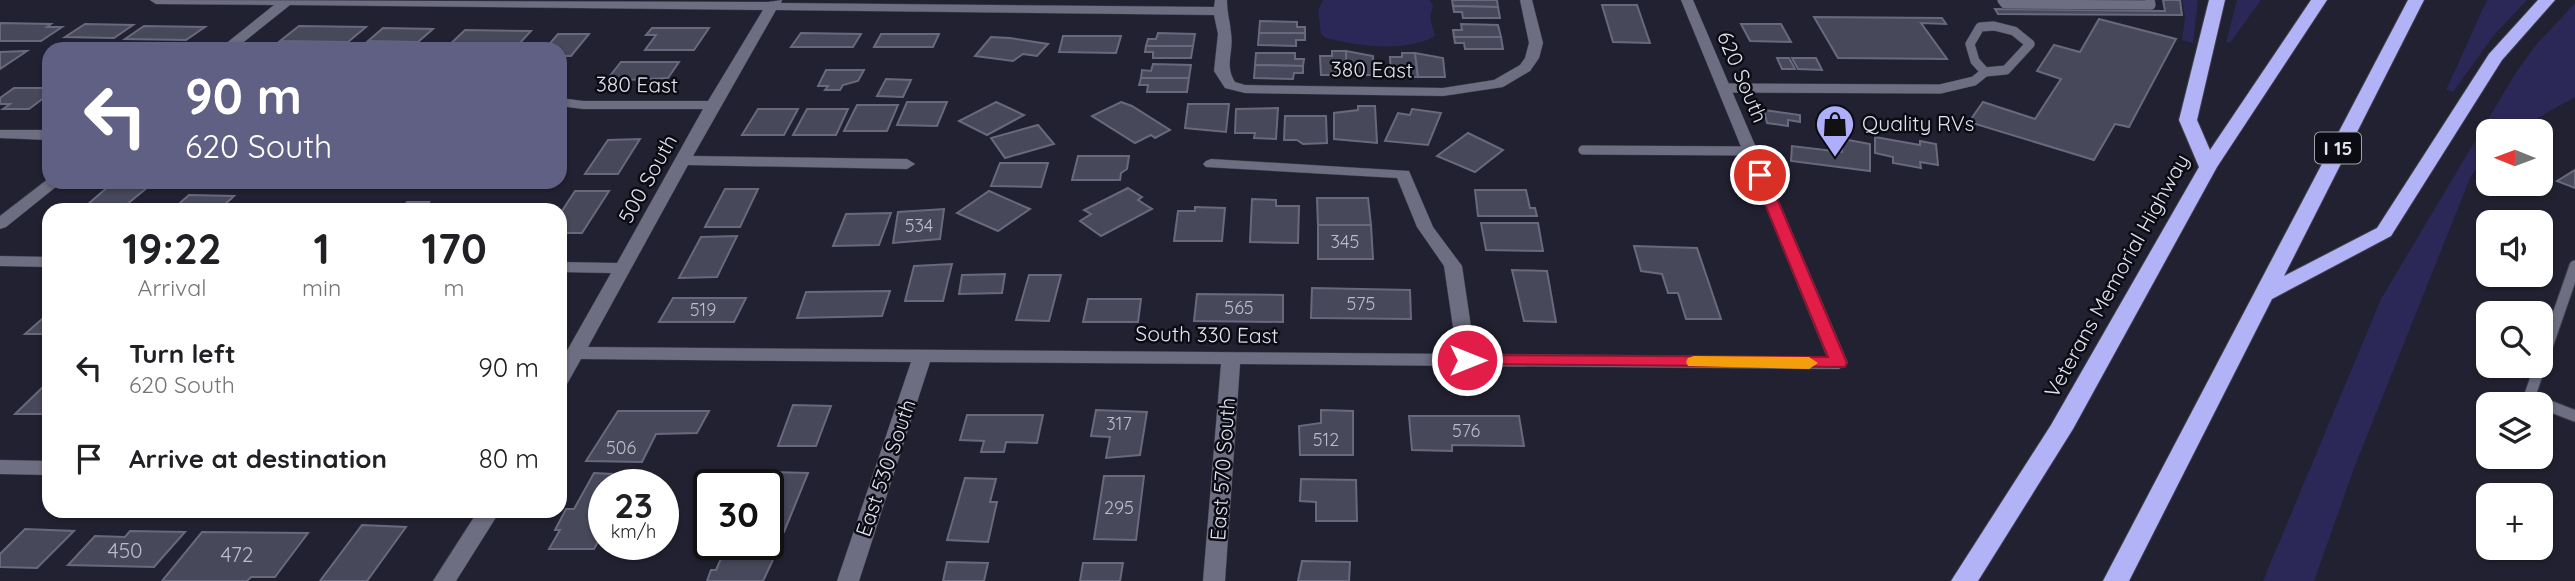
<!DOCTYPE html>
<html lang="en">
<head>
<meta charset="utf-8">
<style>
  body { margin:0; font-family:Quicksand,sans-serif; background:#f6f6f6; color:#202124; height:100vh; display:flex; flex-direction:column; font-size:26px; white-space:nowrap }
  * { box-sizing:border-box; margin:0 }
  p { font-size:23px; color:#757577 }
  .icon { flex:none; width:38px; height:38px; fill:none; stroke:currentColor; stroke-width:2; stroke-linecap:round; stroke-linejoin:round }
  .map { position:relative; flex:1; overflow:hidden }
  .panel { position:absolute; left:42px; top:203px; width:525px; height:315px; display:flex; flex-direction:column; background:#fff; border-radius:21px; box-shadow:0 2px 5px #0004 }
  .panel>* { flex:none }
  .guide { position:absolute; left:42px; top:42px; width:525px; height:147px; border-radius:21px; box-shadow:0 2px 5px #0004; background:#606084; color:#fff; overflow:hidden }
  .needle { width:46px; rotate:271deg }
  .tools { position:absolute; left:2476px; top:119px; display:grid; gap:14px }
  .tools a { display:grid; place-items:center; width:77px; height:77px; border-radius:14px; background:#fff; box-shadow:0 2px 5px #0004; font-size:35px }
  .speed { position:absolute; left:588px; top:469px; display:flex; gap:14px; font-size:35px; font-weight:700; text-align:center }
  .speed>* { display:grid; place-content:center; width:91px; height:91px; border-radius:50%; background:#fff; box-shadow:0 2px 5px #0004; line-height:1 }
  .speed small { font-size:18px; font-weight:400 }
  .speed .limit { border:4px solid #111; border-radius:10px; background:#fff; color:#111 }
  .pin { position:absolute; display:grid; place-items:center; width:60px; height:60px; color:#fff; margin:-30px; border:4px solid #fff; border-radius:50%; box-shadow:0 2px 7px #0007 }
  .me { position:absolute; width:77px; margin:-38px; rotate:90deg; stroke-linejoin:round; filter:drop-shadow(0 0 5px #0008) }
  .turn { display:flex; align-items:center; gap:24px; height:147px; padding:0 28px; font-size:32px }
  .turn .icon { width:91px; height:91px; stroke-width:2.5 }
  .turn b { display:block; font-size:49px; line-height:60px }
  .eta { display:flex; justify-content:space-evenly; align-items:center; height:119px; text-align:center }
  .eta b { font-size:42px; font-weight:800; line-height:49px }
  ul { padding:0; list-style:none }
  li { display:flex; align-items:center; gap:21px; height:91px; padding:0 28px }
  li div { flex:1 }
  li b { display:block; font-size:26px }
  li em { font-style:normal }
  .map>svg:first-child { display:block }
  .green { fill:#2b2757 }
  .building { fill:#48485b; stroke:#68697d; stroke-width:2 }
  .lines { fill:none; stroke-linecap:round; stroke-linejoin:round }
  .service-far1-casing { stroke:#3e3e4c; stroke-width:10 }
  .service-casing { stroke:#3e3e4c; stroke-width:13 }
  .minor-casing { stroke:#3e3e4c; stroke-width:1 }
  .motorway-casing { stroke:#3e3e4c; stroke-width:2 }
  .service-far1 { stroke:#6d6e82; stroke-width:9 }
  .service { stroke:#6d6e82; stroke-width:11 }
  .minor { fill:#6d6e82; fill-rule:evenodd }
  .motorway { fill:#b2b2f6; fill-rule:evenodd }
  .route { fill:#e11d48; stroke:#92132f; stroke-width:2 }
  .slow { fill:#f59e0b }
  .labels { text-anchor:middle; stroke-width:5; stroke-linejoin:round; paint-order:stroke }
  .number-label { font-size:18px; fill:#bbbcc8 }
  .shield { fill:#0b0b13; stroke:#a1a2ac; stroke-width:2 }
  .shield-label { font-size:19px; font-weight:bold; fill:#e1e2ed }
  .street-label { font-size:21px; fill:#e1e2ed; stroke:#0b0b13 }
  .poi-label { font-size:21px; fill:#e1e2ed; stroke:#0b0b13; text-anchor:start }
  .near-number-label { font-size:21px; fill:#bbbcc8 }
</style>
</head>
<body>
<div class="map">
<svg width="2575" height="581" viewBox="0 0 2575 581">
  <rect width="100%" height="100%" fill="#212131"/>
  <g class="green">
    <path d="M1323,0H1430L1433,6L1430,18L1435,36C1405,53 1358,46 1326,38L1321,34L1318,10Z"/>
    <polygon points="2182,0 2198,0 2193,43 2182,40 2185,16"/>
    <polygon points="2237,0 2261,0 2230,43 2226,42"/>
    <polygon points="2487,0 2527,0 2494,35 2453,92 2446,90"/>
    <polygon points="2575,3 2575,97 2515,131 2488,131 2488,151 2470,178 2356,463 2314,581 2263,581 2381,299 2515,74 2535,46"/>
  </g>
  <g class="building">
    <polygon points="1452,0 1497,0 1498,7 1453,6"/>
    <polygon points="2163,0 2180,0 2182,15 1998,14 1995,9 2165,11"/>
    <polygon points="1602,5 1637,5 1650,43 1613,42"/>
    <polygon points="1453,6 1498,7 1500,18 1463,18 1462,12 1454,12"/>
    <polygon points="1814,17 1942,18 1946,24 1921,23 1947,59 1838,58"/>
    <polygon points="2099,19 2176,39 2129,127 2115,124 2094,160 1969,122 1983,102 2035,119 2061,79 2037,71 2054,45 2080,52"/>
    <polygon points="1260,21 1297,22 1297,27 1305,27 1305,33 1259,33"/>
    <polygon points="0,23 51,24 47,27 62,27 41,41 0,41"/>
    <polygon points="85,24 133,25 114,38 65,37"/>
    <polygon points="1461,24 1498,25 1501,37 1454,37 1453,30 1462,30"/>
    <polygon points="1741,24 1781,24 1791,42 1750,41"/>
    <polygon points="144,26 205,27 186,40 125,39"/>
    <polygon points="299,26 366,27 348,42 280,41"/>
    <polygon points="383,28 433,29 418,42 368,41"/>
    <polygon points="652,28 709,28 694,50 645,50 656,35 646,35"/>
    <polygon points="465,30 531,31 519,44 476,43 470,49 445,49"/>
    <polygon points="801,33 861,34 853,47 791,47"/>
    <polygon points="1158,33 1195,34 1193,46 1146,46 1148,39 1156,39"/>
    <polygon points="1259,33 1305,33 1305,40 1296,40 1296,46 1258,45"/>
    <polygon points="558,34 589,34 571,56 560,56 560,49 545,49"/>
    <polygon points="881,34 939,34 933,47 874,47"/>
    <polygon points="1063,36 1121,36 1116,53 1059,52"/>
    <polygon points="991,37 1010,38 1048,44 1037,56 1023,54 1013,61 975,56"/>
    <polygon points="1454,37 1501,37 1503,49 1465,49 1464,43 1455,43"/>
    <polygon points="1146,46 1193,46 1191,58 1153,58 1153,52 1145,52"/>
    <polygon points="27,51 0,69 0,52"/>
    <polygon points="1332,51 1346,51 1347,75 1321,75 1320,56 1332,56"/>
    <polygon points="1346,51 1373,56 1374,75 1347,75"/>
    <polygon points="1256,53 1295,53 1295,59 1304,59 1303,66 1255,65"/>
    <polygon points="1402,53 1415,53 1418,77 1391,77 1390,57 1402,57"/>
    <polygon points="1415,53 1443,58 1445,77 1418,77"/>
    <polygon points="1777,58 1789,58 1795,69 1782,69"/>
    <polygon points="1792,58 1816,58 1822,70 1798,69"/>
    <polygon points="621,62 679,62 668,78 606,81"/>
    <polygon points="1153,64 1191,65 1189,78 1141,78 1142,70 1151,71"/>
    <polygon points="1255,65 1303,66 1303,73 1294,73 1293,79 1254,78"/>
    <polygon points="826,70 864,70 858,81 843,85 840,90 825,90 828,86 818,86"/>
    <polygon points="1141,78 1189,78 1187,92 1147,92 1148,85 1139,85"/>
    <polygon points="886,79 911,80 903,97 877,96"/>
    <polygon points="14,88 49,88 49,94 29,109 3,109 10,104 0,104 0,98"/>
    <polygon points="907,102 947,102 937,126 897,125"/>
    <polygon points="996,102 1024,115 987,135 959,121"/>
    <polygon points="1121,102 1132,106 1170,130 1155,138 1151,135 1135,143 1092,116"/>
    <polygon points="1188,104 1229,104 1226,132 1185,128"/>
    <polygon points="857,105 898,105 887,131 844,131"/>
    <polygon points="1358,106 1375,106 1377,143 1334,139 1334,113 1358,110"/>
    <polygon points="1278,108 1276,139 1254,138 1255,133 1235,133 1236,109"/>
    <polygon points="758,109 798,109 784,135 742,135"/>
    <polygon points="807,109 848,109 836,135 793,135"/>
    <polygon points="1412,109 1441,113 1428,145 1385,141 1398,113 1410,115"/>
    <polygon points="1764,110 1800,115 1800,122 1788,120 1788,126 1767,123"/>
    <polygon points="1285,116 1326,116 1327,143 1303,144 1297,140 1284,140"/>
    <polygon points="1038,125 1054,144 1005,158 991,138"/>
    <polygon points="1468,133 1503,150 1475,172 1437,156"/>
    <polygon points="1875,137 1920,145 1920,141 1936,144 1938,165 1920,162 1921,168 1893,163 1893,157 1875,153"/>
    <polygon points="640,139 618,174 585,174 608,140"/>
    <polygon points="1843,139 1870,144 1870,171 1791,161 1792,146 1842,152"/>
    <polygon points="1078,156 1129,156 1127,169 1121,173 1120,180 1072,180"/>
    <polygon points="1000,163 1048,163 1041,187 991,186"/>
    <polygon points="2575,170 2575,188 2557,181"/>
    <polygon points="109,186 148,187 120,210 81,210"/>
    <polygon points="1128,188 1142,197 1138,200 1152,209 1101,236 1080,221 1091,214 1084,210"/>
    <polygon points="725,189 758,189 740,227 705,227"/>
    <polygon points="1475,190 1526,190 1530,208 1535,208 1537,216 1478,216"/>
    <polygon points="575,191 609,191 582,233 560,233 560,214"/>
    <polygon points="989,191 1030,209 998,231 957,213"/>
    <polygon points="189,195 234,196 221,208 233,208 172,210"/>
    <polygon points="1317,198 1368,198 1371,225 1318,225"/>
    <polygon points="1252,199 1276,200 1276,206 1299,206 1298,243 1250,242"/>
    <polygon points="407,202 429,202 423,210 401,210"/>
    <polygon points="1195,207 1225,208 1222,241 1174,241 1178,211 1195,211"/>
    <polygon points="944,209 940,239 893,243 898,212"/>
    <polygon points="891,213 879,245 833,246 846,214"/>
    <polygon points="1481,223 1538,223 1543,251 1486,250"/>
    <polygon points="1318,225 1371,225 1373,259 1318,259"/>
    <polygon points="737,236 717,277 679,278 701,237"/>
    <polygon points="1634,246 1697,248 1721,319 1686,319 1678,293 1668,293 1662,274 1641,271"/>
    <polygon points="952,264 943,301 905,301 914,266"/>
    <polygon points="1512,270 1547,271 1556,322 1524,321"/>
    <polygon points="1005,274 1002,293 959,294 962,275"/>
    <polygon points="1029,275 1061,275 1049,321 1016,320"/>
    <polygon points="1312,288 1410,290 1411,319 1311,318"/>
    <polygon points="890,291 882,316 797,318 806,292"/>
    <polygon points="1197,294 1283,295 1283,322 1194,321"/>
    <polygon points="673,298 746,298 734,322 659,322"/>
    <polygon points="1088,299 1141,299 1138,322 1083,322"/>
    <polygon points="49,313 49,334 25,334"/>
    <polygon points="49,381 49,414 15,414"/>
    <polygon points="793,405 831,406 816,446 778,446"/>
    <polygon points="1096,410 1147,412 1140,455 1106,458 1110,437 1091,436"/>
    <polygon points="1321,410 1353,411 1353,455 1300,455 1299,426 1321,423"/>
    <polygon points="618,411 709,411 697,433 656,434 642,462 586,461"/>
    <polygon points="967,415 1043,415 1037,443 1006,442 1004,452 981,452 984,441 960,440"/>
    <polygon points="1409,416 1519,416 1524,446 1452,445 1452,451 1412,450"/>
    <polygon points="771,472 808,473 784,532 768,532 768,485 766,485"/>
    <polygon points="594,473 632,475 627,485 604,485 604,531 594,549 549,549 560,530 555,530 566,509 574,509"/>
    <polygon points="1104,476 1144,476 1136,540 1094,539"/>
    <polygon points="965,478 996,479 990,502 997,502 988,542 947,540"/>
    <polygon points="1301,479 1356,480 1357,521 1316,521 1316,502 1300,501"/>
    <polygon points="362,525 406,527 367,581 320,581"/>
    <polygon points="25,529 74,531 37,568 0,567 0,554"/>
    <polygon points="130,531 185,532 154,567 68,565 95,536 125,537"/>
    <polygon points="202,532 308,533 275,577 251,577 247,581 162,581"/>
    <polygon points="768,538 775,539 771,547 779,547 763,581 707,581 711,570 716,570 727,545 768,544"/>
    <polygon points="1302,561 1350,562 1349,581 1298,581"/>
    <polygon points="947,562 988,563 984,581 943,581"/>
    <polygon points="1083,563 1123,563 1120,581 1080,581"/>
  </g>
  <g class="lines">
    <g class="service-far1-casing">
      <g id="service-far1">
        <polyline points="2002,0 2005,4 2151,5 2150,0"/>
        <polygon points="1994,26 2014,31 2030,44 2006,70 1985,72 1975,61 1970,44 1980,27"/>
        <polyline points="1724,88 1940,89 1974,81 1985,72"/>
        <polyline points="1583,150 1750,151"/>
      </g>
    </g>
    <g class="service-casing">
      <g id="service">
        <polyline points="2541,364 2575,266"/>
        <polyline points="2540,366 2529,398 2575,416"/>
      </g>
    </g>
    <g class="minor-casing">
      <g id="minor">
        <path d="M150,0L768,2L782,0L781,3L1214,7L1215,0H1227C1227,13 1230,21 1231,33C1234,52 1224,65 1235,82L1245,85L1443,88L1494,80L1520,65L1525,58L1529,43L1520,0H1532L1543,43L1539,58L1530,71L1503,87L1443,96L1245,93L1225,88L1214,71L1218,34L1214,15L776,10L693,156L907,159L915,164L907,169L688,165L588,347L1457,354L1444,266L1417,227L1397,178L1206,167L1203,164L1206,161L1211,159L1409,171L1433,227L1462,266L1475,354L1827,357L1681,0H1693L1848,363L1839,369L1240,364L1225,581H1203L1221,364L930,362L859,581H837L911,362L581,359L567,384L560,386V363L611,273L560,272V262L617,263L703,109H583L560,106V98L583,101H708L763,10L290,5L235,49H219L274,5L156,4Z"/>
        <polygon points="0,130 49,130 49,140 0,138"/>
        <polygon points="48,179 49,182 62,182 6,227 0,229 0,216"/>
        <polygon points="0,256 49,257 49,267 0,266"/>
        <polygon points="0,460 49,461 49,475 0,474"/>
        <polygon points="478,511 500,511 456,581 433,581"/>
      </g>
    </g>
    <g class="motorway-casing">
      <g id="motorway">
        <polygon points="2209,0 2225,0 2197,120 2210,150 2311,0 2327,0 2217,167 2073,429 1978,581 1951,581 2051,425 2199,167 2179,120"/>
        <polygon points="2408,0 2424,0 2284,276 2377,228 2489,54 2538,0 2555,0 2502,60 2391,236 2272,299 2129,581 2103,581"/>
      </g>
    </g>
    <use href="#service-far1" class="service-far1"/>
    <use href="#service" class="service"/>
    <use href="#minor" class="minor"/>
    <use href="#motorway" class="motorway"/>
  </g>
  <polygon class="route" points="1760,170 1767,175 1847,363 1845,367 1461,364 1458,360 1467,355 1828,357 1753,175"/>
  <polygon class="slow" points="1694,356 1809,357 1818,363 1809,369 1688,366 1686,362 1688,358"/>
  <defs>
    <g id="shop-pin" transform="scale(2.0125)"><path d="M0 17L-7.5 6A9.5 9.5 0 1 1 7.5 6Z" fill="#afaefa" stroke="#0b0b13"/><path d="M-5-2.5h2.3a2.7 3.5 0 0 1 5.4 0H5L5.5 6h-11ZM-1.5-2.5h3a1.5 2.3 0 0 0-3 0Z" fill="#111"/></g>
  </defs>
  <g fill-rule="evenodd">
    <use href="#shop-pin" x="1835" y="124"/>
  </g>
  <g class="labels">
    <g class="number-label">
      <text x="919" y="232">534</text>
      <text x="1345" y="248">345</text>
      <text x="1361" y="310">575</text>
      <text x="1239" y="314">565</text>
      <text x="703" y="316">519</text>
      <text x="1119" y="430">317</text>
      <text x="1466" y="437">576</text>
      <text x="1326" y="446">512</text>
      <text x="621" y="454">506</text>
      <text x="1119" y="514">295</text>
    </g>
    <rect class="shield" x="2315" y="132.5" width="46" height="31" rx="5"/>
    <g class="shield-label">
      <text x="2338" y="155">I 15</text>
    </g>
    <g class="street-label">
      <text transform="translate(1372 70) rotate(1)" y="7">380 East</text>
      <text transform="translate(1742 77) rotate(67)" y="7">620 South</text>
      <text transform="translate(637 85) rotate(1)" y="7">380 East</text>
      <text transform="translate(648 179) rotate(-61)" y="7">500 South</text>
      <text transform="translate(2117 276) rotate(-61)" y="7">Veterans Memorial Highway</text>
      <text transform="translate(1207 335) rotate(1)" y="7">South 330 East</text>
      <text transform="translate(886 468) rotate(-71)" y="7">East 530 South</text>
      <text transform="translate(1223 469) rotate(-86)" y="7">East 570 South</text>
    </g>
    <g class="poi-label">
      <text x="1862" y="131">Quality RVs</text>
    </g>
    <g class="near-number-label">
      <text x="125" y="558">450</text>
      <text x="237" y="562">472</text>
    </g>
  </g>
</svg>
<div class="tools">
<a><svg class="needle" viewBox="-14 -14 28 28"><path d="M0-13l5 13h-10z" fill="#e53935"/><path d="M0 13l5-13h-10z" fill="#757577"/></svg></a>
<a><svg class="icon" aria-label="sound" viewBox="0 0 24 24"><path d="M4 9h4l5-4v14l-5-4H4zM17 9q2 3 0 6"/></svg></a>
<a><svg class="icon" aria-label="search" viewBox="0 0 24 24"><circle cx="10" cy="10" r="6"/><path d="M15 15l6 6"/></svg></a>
<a><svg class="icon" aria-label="layers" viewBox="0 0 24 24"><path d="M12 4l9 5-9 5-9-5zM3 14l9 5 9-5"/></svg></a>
<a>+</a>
</div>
<div class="speed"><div>23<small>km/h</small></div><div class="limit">30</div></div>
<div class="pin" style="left:1760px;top:175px;background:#d93025"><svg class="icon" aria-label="arrive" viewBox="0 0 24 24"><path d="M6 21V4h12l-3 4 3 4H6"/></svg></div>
<svg class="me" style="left:1467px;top:360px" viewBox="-20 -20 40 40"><circle r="17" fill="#e11d48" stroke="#fff" stroke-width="3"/><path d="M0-11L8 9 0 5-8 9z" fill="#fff"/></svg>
<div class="guide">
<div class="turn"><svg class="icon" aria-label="left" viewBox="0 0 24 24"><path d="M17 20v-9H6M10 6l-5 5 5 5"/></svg><div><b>90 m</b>620 South</div></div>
</div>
<section class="panel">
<div class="eta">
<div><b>19:22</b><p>Arrival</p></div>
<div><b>1</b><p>min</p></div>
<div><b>170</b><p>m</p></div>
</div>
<ul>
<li><svg class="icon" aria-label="left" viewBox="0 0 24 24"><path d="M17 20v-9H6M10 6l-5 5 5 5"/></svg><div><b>Turn left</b><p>620 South</p></div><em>90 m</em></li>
<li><svg class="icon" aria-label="arrive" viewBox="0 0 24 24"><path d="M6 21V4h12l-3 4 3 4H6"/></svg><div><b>Arrive at destination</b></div><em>80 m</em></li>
</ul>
</section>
</div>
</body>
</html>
